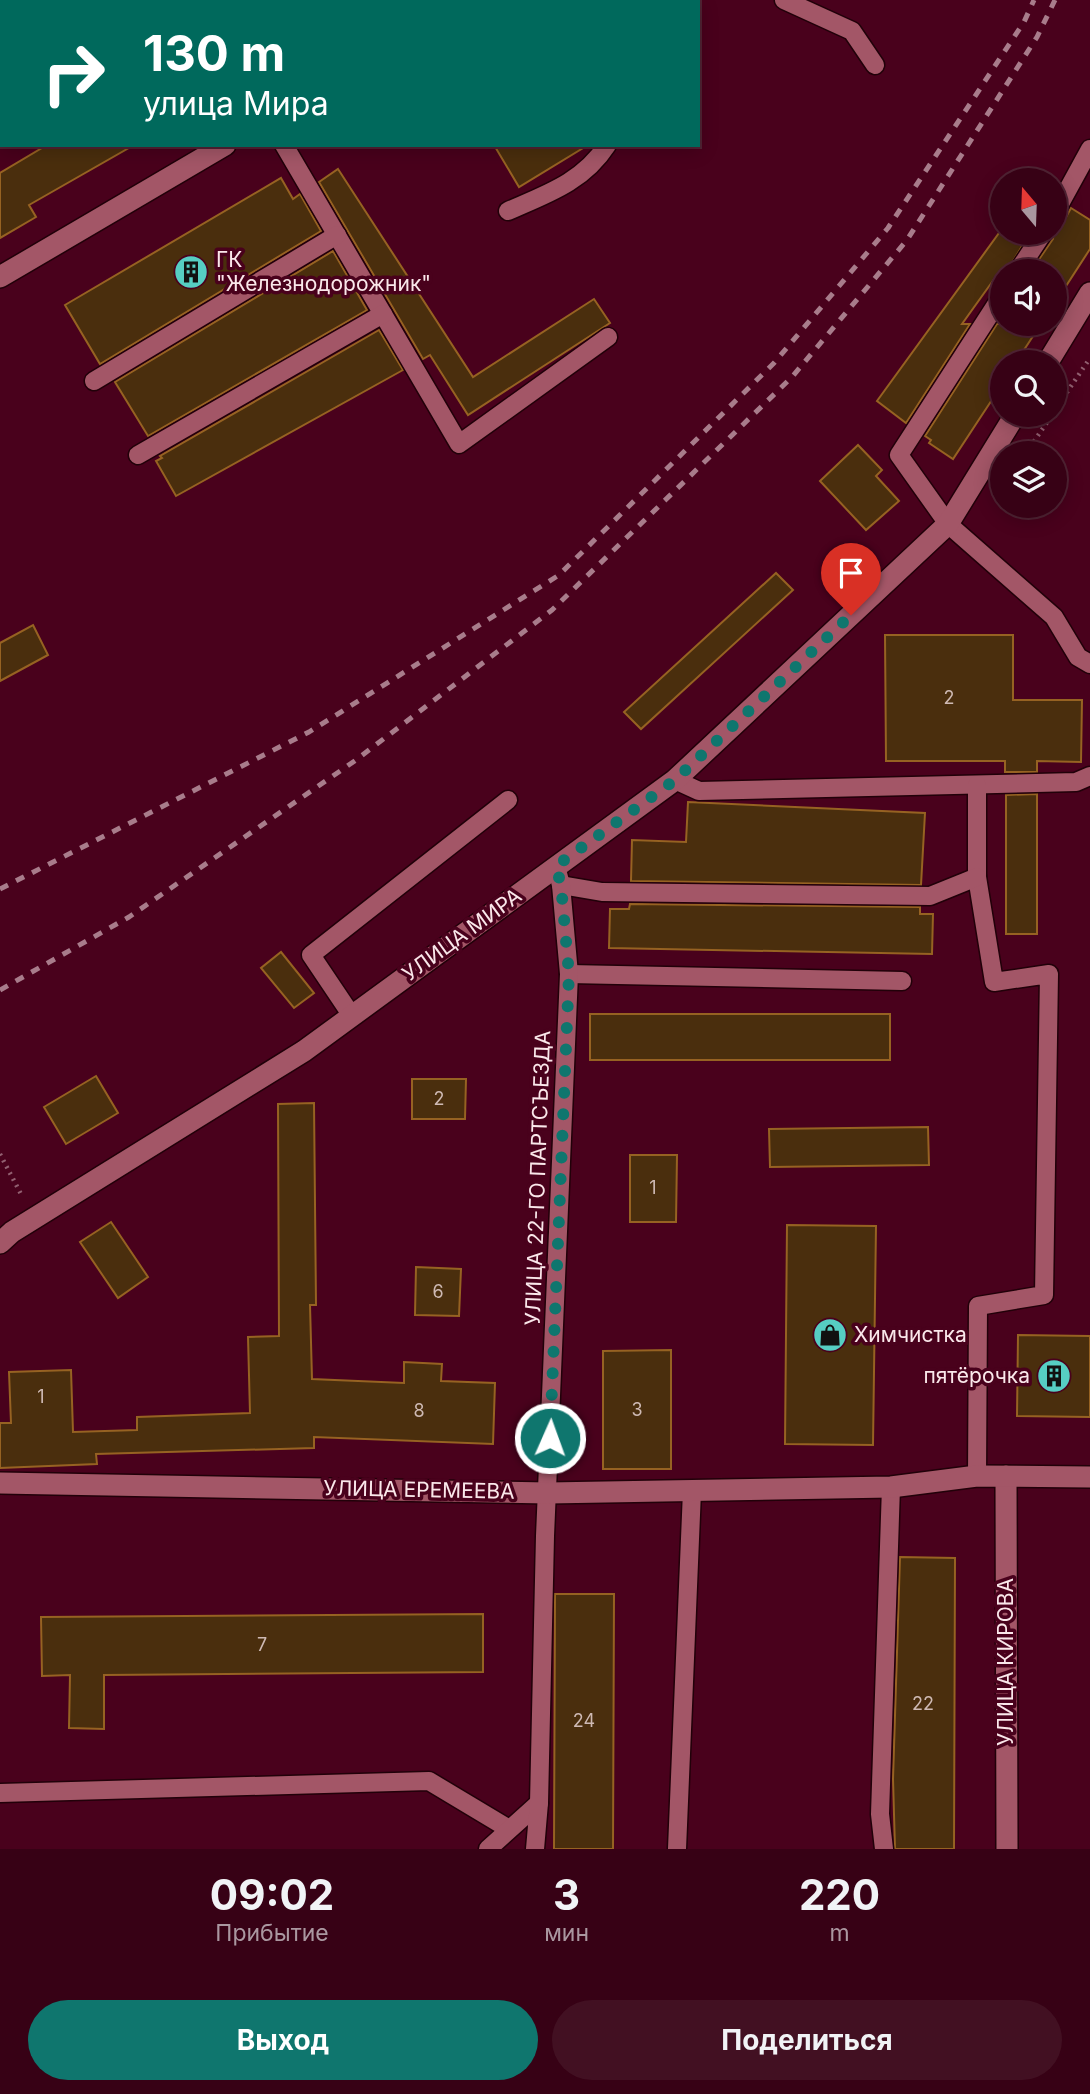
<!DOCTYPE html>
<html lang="ru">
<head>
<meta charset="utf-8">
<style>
  body { margin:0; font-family:Inter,sans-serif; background:#421022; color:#f1f3f6; height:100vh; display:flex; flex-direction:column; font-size:26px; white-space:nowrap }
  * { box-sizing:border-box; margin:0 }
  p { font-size:23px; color:#aa97a0 }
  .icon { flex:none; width:38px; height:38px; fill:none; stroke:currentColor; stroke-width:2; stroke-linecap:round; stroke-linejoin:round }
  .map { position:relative; height:1849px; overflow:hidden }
  .details { display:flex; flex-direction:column; background:#370115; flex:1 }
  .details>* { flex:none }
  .top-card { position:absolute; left:0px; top:0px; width:700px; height:147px; box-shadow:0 4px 18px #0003,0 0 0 2px #512334; background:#00695c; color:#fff; overflow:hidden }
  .needle { width:46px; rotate:341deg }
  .tools { position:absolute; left:990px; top:168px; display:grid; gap:14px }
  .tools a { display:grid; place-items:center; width:77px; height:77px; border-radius:50%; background:#370115; box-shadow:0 4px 18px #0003,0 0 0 2px #512334; font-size:35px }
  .pin { position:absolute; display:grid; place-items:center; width:60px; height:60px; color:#fff; margin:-72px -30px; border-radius:50% 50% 50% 0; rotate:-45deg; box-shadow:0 0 7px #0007 }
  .pin .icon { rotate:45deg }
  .me { position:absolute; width:77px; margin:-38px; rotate:2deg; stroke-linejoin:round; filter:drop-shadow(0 0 5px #0008) }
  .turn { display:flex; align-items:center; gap:24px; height:147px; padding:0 28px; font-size:32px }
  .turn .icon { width:91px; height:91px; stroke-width:2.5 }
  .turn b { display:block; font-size:49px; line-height:60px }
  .eta { display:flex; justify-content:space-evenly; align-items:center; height:119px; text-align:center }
  .eta b { font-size:42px; font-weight:700; line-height:49px }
  .cta { display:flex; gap:14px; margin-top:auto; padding:14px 28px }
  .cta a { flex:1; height:80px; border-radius:42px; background:#0f766e; color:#fff; font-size:28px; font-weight:700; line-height:80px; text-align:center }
  .cta a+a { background:#421022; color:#f1f3f6 }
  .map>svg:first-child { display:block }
  .building { fill:#4a2e0d; stroke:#966222; stroke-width:2 }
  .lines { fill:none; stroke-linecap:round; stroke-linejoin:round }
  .service-casing { stroke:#210109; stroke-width:21 }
  .minor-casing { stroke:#210109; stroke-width:24 }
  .tertiary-casing { stroke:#210109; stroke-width:24 }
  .path { stroke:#926071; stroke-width:4.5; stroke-dasharray:2 5; stroke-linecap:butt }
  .service { stroke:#a35667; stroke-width:18 }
  .minor { stroke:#a35667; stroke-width:21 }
  .tertiary { stroke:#a35667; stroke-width:21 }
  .rail { stroke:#a87c8b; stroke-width:5; stroke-dasharray:9 9; stroke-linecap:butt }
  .route { stroke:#0f766e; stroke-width:12; stroke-dasharray:0 21.6 }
  .labels { text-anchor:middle; stroke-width:7; stroke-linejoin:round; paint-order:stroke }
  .number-label { font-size:18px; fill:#ceb9b3 }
  .poi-label { font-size:21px; fill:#fae7ea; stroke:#49011c; text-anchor:start }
  .street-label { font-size:21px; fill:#fae7ea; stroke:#49011c }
</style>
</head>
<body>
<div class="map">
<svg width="1090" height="1849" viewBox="0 0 1090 1849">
  <rect width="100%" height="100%" fill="#49011c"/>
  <g class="building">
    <polygon points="47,145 134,145 29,205 36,217 0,238 0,173"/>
    <polygon points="494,145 588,145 519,187"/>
    <polygon points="338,169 473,377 594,299 610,323 468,415 430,355 423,359 319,182"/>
    <polygon points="281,178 293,199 300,194 321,231 100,364 65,305"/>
    <polygon points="1071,208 1090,220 1090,249 1055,303 1055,271 1031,271 1053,239 1055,224 1065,219"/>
    <polygon points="999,233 1030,233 1007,271 1000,271 962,324 970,324 906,423 877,401"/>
    <polygon points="333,251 367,310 148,436 115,382"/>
    <polygon points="997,324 1041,324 1016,362 1003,362 1003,383 953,459 929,443 931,440 925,436"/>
    <polygon points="379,330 403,370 176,496 156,461 162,458 160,456"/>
    <polygon points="858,445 882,470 876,476 899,501 866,530 820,481"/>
    <polygon points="776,573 793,590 641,729 624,712"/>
    <polygon points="33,625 48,655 0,681 0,643"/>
    <polygon points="885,635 1013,635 1013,700 1082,700 1081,762 1037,761 1037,772 1005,772 1005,761 886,761"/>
    <polygon points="1037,794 1037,934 1006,934 1006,795"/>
    <polygon points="688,802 925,813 921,885 631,881 632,840 686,842"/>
    <polygon points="630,904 920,907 920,914 933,914 932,954 609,948 610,909 629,909"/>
    <polygon points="281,952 314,993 294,1008 261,968"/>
    <rect x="590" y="1014" width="300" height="46"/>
    <polygon points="96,1076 118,1113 66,1144 44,1107"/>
    <polygon points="412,1079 466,1079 465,1119 412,1119"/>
    <polygon points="314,1103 316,1305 310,1305 312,1379 404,1383 404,1362 442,1364 441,1381 495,1383 493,1444 314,1437 314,1448 96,1454 97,1464 0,1468 0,1423 11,1423 9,1372 71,1370 73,1432 137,1430 137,1417 250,1413 248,1337 279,1336 278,1104"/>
    <polygon points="928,1127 929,1165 770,1167 769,1129"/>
    <polygon points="630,1155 677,1155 676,1222 630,1222"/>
    <polygon points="111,1222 148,1277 118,1298 80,1242"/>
    <polygon points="787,1225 876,1226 873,1445 785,1444"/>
    <polygon points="416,1267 461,1269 459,1316 415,1315"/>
    <polygon points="1018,1335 1090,1336 1090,1417 1017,1416"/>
    <polygon points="671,1350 671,1469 603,1469 603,1351"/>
    <polygon points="900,1557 955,1558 954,1849 895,1849 893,1779"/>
    <polygon points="555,1594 614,1594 613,1849 554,1849"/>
    <polygon points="483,1614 483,1672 104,1675 104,1729 69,1728 70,1675 42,1676 41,1617"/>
  </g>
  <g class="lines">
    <g class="service-casing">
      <g id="service">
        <polyline points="575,0 576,2"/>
        <polyline points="784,0 852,31 875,65"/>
        <polyline points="284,145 459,444 608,337"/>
        <path d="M508,211C547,194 583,182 607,145"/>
        <polyline points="1055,213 1090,149"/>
        <polyline points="1018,271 1043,233"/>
        <polyline points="1003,294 899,455 948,524 1054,617 1078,657 1090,664"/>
        <polyline points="94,381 337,235"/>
        <polyline points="138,455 383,314"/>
        <polyline points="675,780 699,791 1076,782 1090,776"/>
        <polyline points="977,785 977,877 994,982 1049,974 1044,1295 978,1306 977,1476"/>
        <polyline points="561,885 602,892 930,896 977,877"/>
        <polyline points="569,974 902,981"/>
        <polyline points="352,1016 311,955 508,800"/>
        <polyline points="0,1793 429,1781 509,1829"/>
        <polyline points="488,1849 539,1803"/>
        <polyline points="535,1849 539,1803 545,1536 569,974 561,885 556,866"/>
        <polyline points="677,1849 692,1491"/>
        <polyline points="884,1849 880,1814 891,1487"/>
      </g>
    </g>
    <g class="minor-casing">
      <g id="minor">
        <polyline points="460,2 462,0"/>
        <polyline points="0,277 225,145"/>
        <polyline points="1006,1476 1007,1849"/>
        <polyline points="0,1483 548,1493 891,1487 977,1476 1090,1477"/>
      </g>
    </g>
    <g class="tertiary-casing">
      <g id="tertiary">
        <polyline points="1048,362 1090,293"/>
        <polyline points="0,1243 12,1232 304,1051 675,780 948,524 1015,415"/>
      </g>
    </g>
    <g class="path">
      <polyline points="1055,410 1090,358"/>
      <polyline points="1026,453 1052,415"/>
      <polyline points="0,1154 22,1196"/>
    </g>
    <use href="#service" class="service"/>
    <use href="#minor" class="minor"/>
    <use href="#tertiary" class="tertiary"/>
    <g class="rail">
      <polyline points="0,889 309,732 559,575 774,363 888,228 1024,22 1034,0"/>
      <polyline points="0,990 129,917 356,760 552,610 792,377 907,240 1037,37 1055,0"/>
    </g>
  </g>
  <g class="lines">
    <polyline class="route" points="550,1438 569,974 561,885 556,866 675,780 851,615"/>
  </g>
  <defs>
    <g id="building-disc" transform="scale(1.75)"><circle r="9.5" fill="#56cec3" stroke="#49011c"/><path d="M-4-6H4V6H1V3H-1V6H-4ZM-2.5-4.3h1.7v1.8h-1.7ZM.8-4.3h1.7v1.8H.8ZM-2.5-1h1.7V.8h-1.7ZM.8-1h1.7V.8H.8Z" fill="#111"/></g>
    <g id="shop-disc" transform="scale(1.75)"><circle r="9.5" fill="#56cec3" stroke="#49011c"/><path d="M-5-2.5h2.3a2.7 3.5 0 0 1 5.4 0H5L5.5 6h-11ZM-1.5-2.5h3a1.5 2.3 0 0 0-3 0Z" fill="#111"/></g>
  </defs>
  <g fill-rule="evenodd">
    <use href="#building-disc" x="191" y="272"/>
    <use href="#shop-disc" x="830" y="1335"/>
    <use href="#building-disc" x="1054" y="1376"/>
  </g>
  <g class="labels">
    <g class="number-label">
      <text x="949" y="704">2</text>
      <text x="439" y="1105">2</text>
      <text x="653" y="1194">1</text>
      <text x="438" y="1298">6</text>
      <text x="41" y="1403">1</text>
      <text x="637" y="1416">3</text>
      <text x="419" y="1417">8</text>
      <text x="262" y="1651">7</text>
      <text x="923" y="1710">22</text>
      <text x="584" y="1727">24</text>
    </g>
    <g class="poi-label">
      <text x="216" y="267">ГК<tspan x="216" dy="24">"Железнодорожник"</tspan></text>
      <text x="854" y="1342">Химчистка</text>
      <text x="1030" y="1383" text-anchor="end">пятёрочка</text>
    </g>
    <g class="street-label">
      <text transform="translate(462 935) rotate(-36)" y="7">УЛИЦА МИРА</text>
      <text transform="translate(538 1178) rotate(-88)" y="7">УЛИЦА 22-ГО ПАРТСЪЕЗДА</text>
      <text transform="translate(419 1490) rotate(1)" y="7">УЛИЦА ЕРЕМЕЕВА</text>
      <text transform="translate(1006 1662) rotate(-90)" y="7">УЛИЦА КИРОВА</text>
    </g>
  </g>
</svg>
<div class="tools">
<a><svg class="needle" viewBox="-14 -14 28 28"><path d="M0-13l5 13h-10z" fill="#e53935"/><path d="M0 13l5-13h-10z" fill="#aa97a0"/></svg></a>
<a><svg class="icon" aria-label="sound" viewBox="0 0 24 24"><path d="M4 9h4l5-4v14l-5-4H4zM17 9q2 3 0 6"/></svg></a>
<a><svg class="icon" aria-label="search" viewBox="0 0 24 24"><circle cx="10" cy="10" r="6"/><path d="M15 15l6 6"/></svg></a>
<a><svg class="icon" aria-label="layers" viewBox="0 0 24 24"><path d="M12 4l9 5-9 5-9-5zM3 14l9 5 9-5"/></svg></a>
</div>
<div class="pin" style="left:851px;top:615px;background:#d93025"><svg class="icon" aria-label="arrive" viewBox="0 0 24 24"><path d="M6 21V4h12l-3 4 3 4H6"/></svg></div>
<svg class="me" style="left:550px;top:1438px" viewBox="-20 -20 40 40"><circle r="17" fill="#0f766e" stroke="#fff" stroke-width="3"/><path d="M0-11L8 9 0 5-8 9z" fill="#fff"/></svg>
<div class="top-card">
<div class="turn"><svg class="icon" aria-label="right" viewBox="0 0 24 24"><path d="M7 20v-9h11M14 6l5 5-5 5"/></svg><div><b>130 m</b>улица Мира</div></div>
</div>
</div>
<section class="details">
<div class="eta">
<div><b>09:02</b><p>Прибытие</p></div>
<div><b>3</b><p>мин</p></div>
<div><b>220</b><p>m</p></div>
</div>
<div class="cta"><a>Выход</a><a>Поделиться</a></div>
</section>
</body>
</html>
